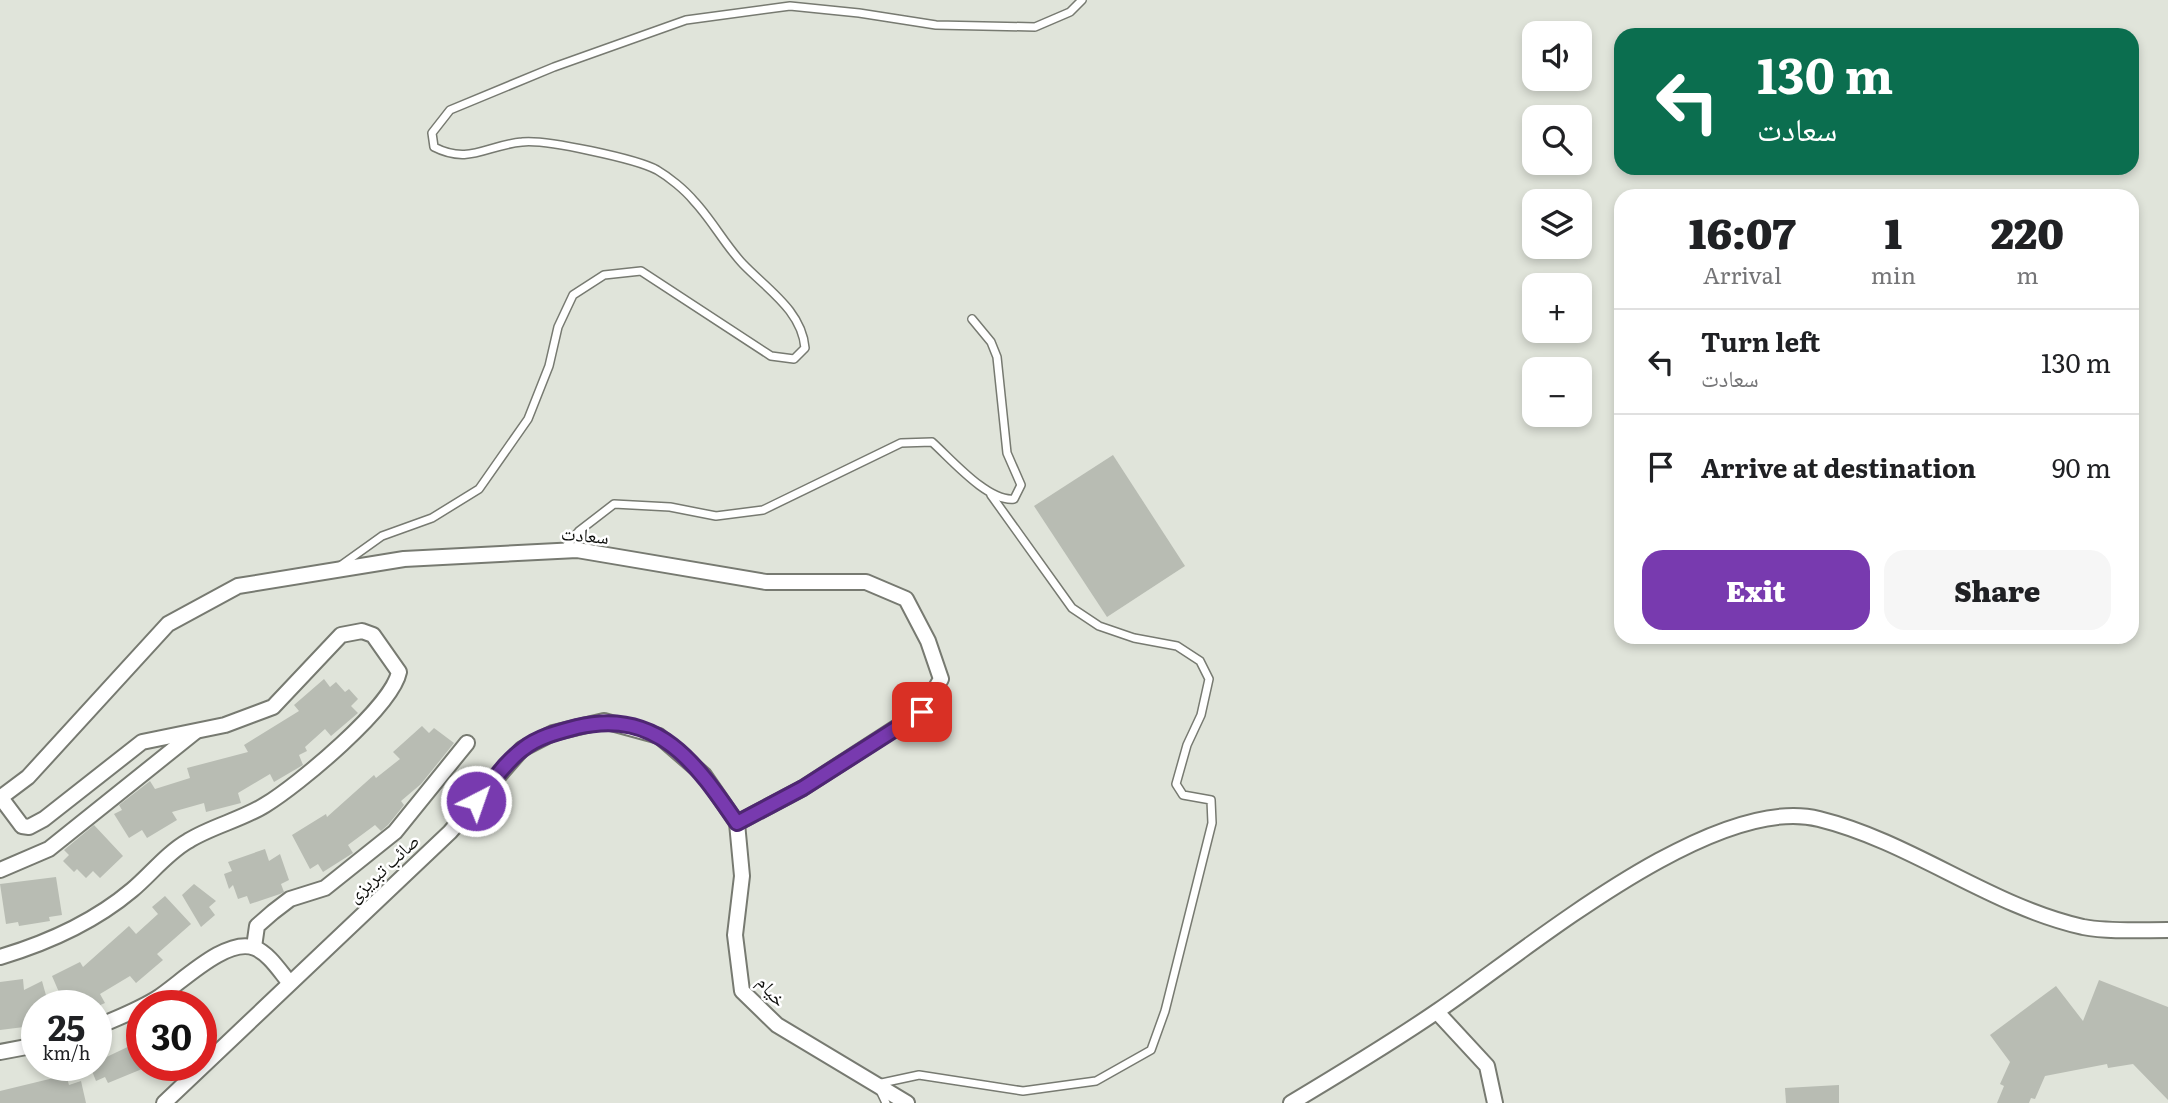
<!DOCTYPE html>
<html lang="en">
<head>
<meta charset="utf-8">
<style>
  body { margin:0; font-family:Literata,"Noto Naskh Arabic",serif; background:#f6f6f6; color:#202124; height:100vh; display:flex; flex-direction:column; font-size:26px; white-space:nowrap }
  * { box-sizing:border-box; margin:0 }
  p { font-size:23px; color:#757577 }
  .icon { flex:none; width:38px; height:38px; fill:none; stroke:currentColor; stroke-width:2; stroke-linecap:round; stroke-linejoin:round }
  .map { position:relative; flex:1; overflow:hidden }
  .side { position:absolute; left:1614px; top:189px; width:525px; height:455px; display:flex; flex-direction:column; background:#fff; border-radius:21px; box-shadow:0 4px 10px #0003 }
  .side>* { flex:none }
  .banner { position:absolute; left:1614px; top:28px; width:525px; height:147px; border-radius:21px; box-shadow:0 4px 10px #0003; background:#0b6e4f; color:#fff; overflow:hidden }
  .tools { position:absolute; left:1522px; top:21px; display:grid; gap:14px }
  .tools a { display:grid; place-items:center; width:70px; height:70px; border-radius:14px; background:#fff; box-shadow:0 4px 10px #0003; font-size:35px }
  .speed { position:absolute; left:21px; top:990px; display:flex; gap:14px; font-size:35px; font-weight:700; text-align:center }
  .speed>* { display:grid; place-content:center; width:91px; height:91px; border-radius:50%; background:#fff; box-shadow:0 4px 10px #0003; line-height:1 }
  .speed small { font-size:18px; font-weight:400 }
  .speed .limit { border:10px solid #d22; background:#fff; color:#111 }
  .pin { position:absolute; display:grid; place-items:center; width:60px; height:60px; color:#fff; margin:-30px; border-radius:14px; box-shadow:0 4px 10px #0006 }
  .me { position:absolute; width:77px; margin:-38px; rotate:41deg; stroke-linejoin:round; filter:drop-shadow(0 0 5px #0008) }
  .turn { display:flex; align-items:center; gap:24px; height:147px; padding:0 28px; font-size:32px }
  .turn .icon { width:91px; height:91px; stroke-width:2.5 }
  .turn b { display:block; font-size:49px; line-height:60px }
  .eta { display:flex; justify-content:space-evenly; align-items:center; height:119px; text-align:center }
  .eta b { font-size:42px; font-weight:800; line-height:49px }
  .cta { display:flex; gap:14px; margin-top:auto; padding:14px 28px }
  .cta a { flex:1; height:80px; border-radius:21px; background:#783aaf; color:#fff; font-size:28px; font-weight:800; line-height:80px; text-align:center }
  .cta a+a { background:#f6f6f6; color:#202124 }
  ul { padding:0; list-style:none }
  li { display:flex; align-items:center; gap:21px; height:105px; padding:0 28px; border-top:2px solid #e0e0e0 }
  li div { flex:1 }
  li b { display:block; font-size:26px }
  li em { font-style:normal }
  .map>svg:first-child { display:block }
  .building { fill:#b8bcb3 }
  .lines { fill:none; stroke-linecap:round; stroke-linejoin:round }
  .lane-casing { stroke:#777a71; stroke-width:10 }
  .street-casing { stroke:#777a71; stroke-width:18 }
  .lane { stroke:#fff; stroke-width:7 }
  .street { stroke:#fff; stroke-width:14 }
  .route-casing { stroke:#4e2672; stroke-width:18 }
  .route { stroke:#783aaf; stroke-width:12 }
  .labels { text-anchor:middle; stroke-width:5; stroke-linejoin:round; paint-order:stroke }
  .street-label { font-size:19px; fill:#0d0e0b; stroke:#fff }
</style>
</head>
<body>
<div class="map">
<svg width="2168" height="1103" viewBox="0 0 2168 1103">
  <rect width="100%" height="100%" fill="#e0e4da"/>
  <g class="building">
    <polygon points="1113,455 1185,566 1107,617 1034,506"/>
    <polygon points="324,679 330,687 336,682 345,692 349,689 358,699 351,706 358,713 331,736 325,729 305,747 307,751 299,755 303,765 274,782 270,774 238,793 241,803 206,812 204,803 172,812 177,820 147,838 142,830 129,838 114,814 122,810 119,805 150,781 155,789 190,778 187,768 248,752 244,745 299,711 294,705"/>
    <polygon points="422,726 429,733 434,728 454,743 421,784 401,801 404,805 388,825 381,831 375,825 348,845 353,853 323,872 318,864 310,869 292,835 326,814 327,817 374,775 376,778 400,759 393,752"/>
    <polygon points="94,825 123,856 100,878 93,871 86,878 77,869 74,872 63,861 69,855 64,850"/>
    <polygon points="265,849 269,861 280,854 289,880 281,884 284,892 280,894 250,904 247,896 238,899 233,885 229,889 224,874 232,871 228,862"/>
    <polygon points="56,877 62,915 49,917 50,921 19,926 18,922 6,924 0,884"/>
    <polygon points="194,884 216,901 209,907 215,915 201,927 182,895"/>
    <polygon points="165,896 191,924 157,954 163,960 136,983 130,976 100,994 105,1003 98,1006 65,1006 52,976 80,962 83,967 129,926 136,934 158,914 152,907"/>
    <polygon points="23,979 24,990 42,981 49,1006 37,1006 37,1015 31,1016 32,1026 0,1030 0,982"/>
    <polygon points="2099,980 2168,1007 2168,1100 2133,1064 2108,1068 2107,1064 2045,1076 2035,1099 2031,1098 2029,1103 1997,1103 2004,1086 2000,1084 2010,1062 1990,1035 2056,986 2083,1021"/>
    <polygon points="136,1043 142,1052 142,1069 108,1083 105,1077 96,1081 90,1066 96,1066 96,1062"/>
    <polygon points="66,1075 69,1085 81,1081 86,1103 0,1103 0,1091"/>
    <polygon points="1839,1085 1839,1103 1786,1103 1785,1088"/>
  </g>
  <g class="lines">
    <g class="lane-casing">
      <g id="lane">
        <path d="M563,550L579,531L614,504L670,507L716,516L763,510L901,443L932,442C952,460 988,502 1014,499L1021,485L1007,453L997,357L991,342L972,319"/>
        <path d="M340,566L382,536L432,518L479,489L528,419L549,366L558,327L573,295L604,275L641,271L771,356L794,359L805,348C802,311 767,289 743,264C725,245 712,220 694,201C685,190 669,177 657,170C637,159 545,139 522,142C487,145 469,165 434,147L432,133L450,110L554,67L686,20L790,6L859,13L936,25L1035,27L1070,12L1082,0"/>
        <polyline points="886,1103 877,1084 919,1075 1023,1091 1096,1081 1151,1050 1165,1011 1212,823 1211,800 1183,795 1176,784 1187,745 1201,715 1209,679 1200,661 1177,646 1134,638 1099,626 1072,608 991,495"/>
      </g>
    </g>
    <g class="street-casing">
      <g id="street">
        <polyline points="0,798 28,777 168,624 238,586 404,559 577,550 766,582 866,582 906,599 928,641 941,679 922,711 803,788 737,823"/>
        <polyline points="0,870 49,849 195,732"/>
        <polyline points="254,947 257,926 273,912 290,899 325,888 395,832 467,743"/>
        <path d="M0,957C47,943 94,922 132,890C150,875 167,853 188,841C212,826 241,820 265,805C298,785 392,707 399,672L373,635L362,631L341,635L273,707L225,725L142,742L44,819L29,827L22,826L1,798"/>
        <polyline points="1437,1012 1487,1066 1495,1103"/>
        <path d="M96,1027C116,1019 138,1010 156,999C179,985 226,936 255,948C269,954 279,970 289,982"/>
        <polyline points="0,1052 37,1045"/>
        <polyline points="164,1103 450,832 522,749 553,733 604,721 659,736 704,775 737,823 742,876 735,935 742,991 777,1025 907,1103"/>
        <path d="M1291,1103C1341,1073 1391,1043 1439,1010C1526,951 1713,792 1819,819C1912,842 1990,906 2083,927C2110,932 2141,930 2168,930"/>
      </g>
    </g>
    <use href="#lane" class="lane"/>
    <use href="#street" class="street"/>
  </g>
  <g class="lines">
    <g class="route-casing">
      <path id="route" d="M476,801C491,784 505,762 523,749C538,737 558,732 577,727C658,708 696,763 737,823L803,788L922,712"/>
    </g>
    <use href="#route" class="route"/>
  </g>
  <g class="labels">
    <g class="street-label">
      <text transform="translate(585 535) rotate(5)" y="7">سعادت</text>
      <text transform="translate(383 868) rotate(-43)" y="7">صائب تبریزی</text>
      <text transform="translate(772 991) rotate(50)" y="7">خیام</text>
    </g>
  </g>
</svg>
<div class="tools">
<a><svg class="icon" aria-label="sound" viewBox="0 0 24 24"><path d="M4 9h4l5-4v14l-5-4H4zM17 9q2 3 0 6"/></svg></a>
<a><svg class="icon" aria-label="search" viewBox="0 0 24 24"><circle cx="10" cy="10" r="6"/><path d="M15 15l6 6"/></svg></a>
<a><svg class="icon" aria-label="layers" viewBox="0 0 24 24"><path d="M12 4l9 5-9 5-9-5zM3 14l9 5 9-5"/></svg></a>
<a>+</a>
<a>−</a>
</div>
<div class="speed"><div>25<small>km/h</small></div><div class="limit">30</div></div>
<div class="pin" style="left:922px;top:712px;background:#d93025"><svg class="icon" aria-label="arrive" viewBox="0 0 24 24"><path d="M6 21V4h12l-3 4 3 4H6"/></svg></div>
<svg class="me" style="left:476px;top:801px" viewBox="-20 -20 40 40"><circle r="17" fill="#783aaf" stroke="#fff" stroke-width="3"/><path d="M0-11L8 9 0 5-8 9z" fill="#fff"/></svg>
<div class="banner">
<div class="turn"><svg class="icon" aria-label="left" viewBox="0 0 24 24"><path d="M17 20v-9H6M10 6l-5 5 5 5"/></svg><div><b>130 m</b>سعادت</div></div>
</div>
<section class="side">
<div class="eta">
<div><b>16:07</b><p>Arrival</p></div>
<div><b>1</b><p>min</p></div>
<div><b>220</b><p>m</p></div>
</div>
<ul>
<li><svg class="icon" aria-label="left" viewBox="0 0 24 24"><path d="M17 20v-9H6M10 6l-5 5 5 5"/></svg><div><b>Turn left</b><p>سعادت</p></div><em>130 m</em></li>
<li><svg class="icon" aria-label="arrive" viewBox="0 0 24 24"><path d="M6 21V4h12l-3 4 3 4H6"/></svg><div><b>Arrive at destination</b></div><em>90 m</em></li>
</ul>
<div class="cta"><a>Exit</a><a>Share</a></div>
</section>
</div>
</body>
</html>
